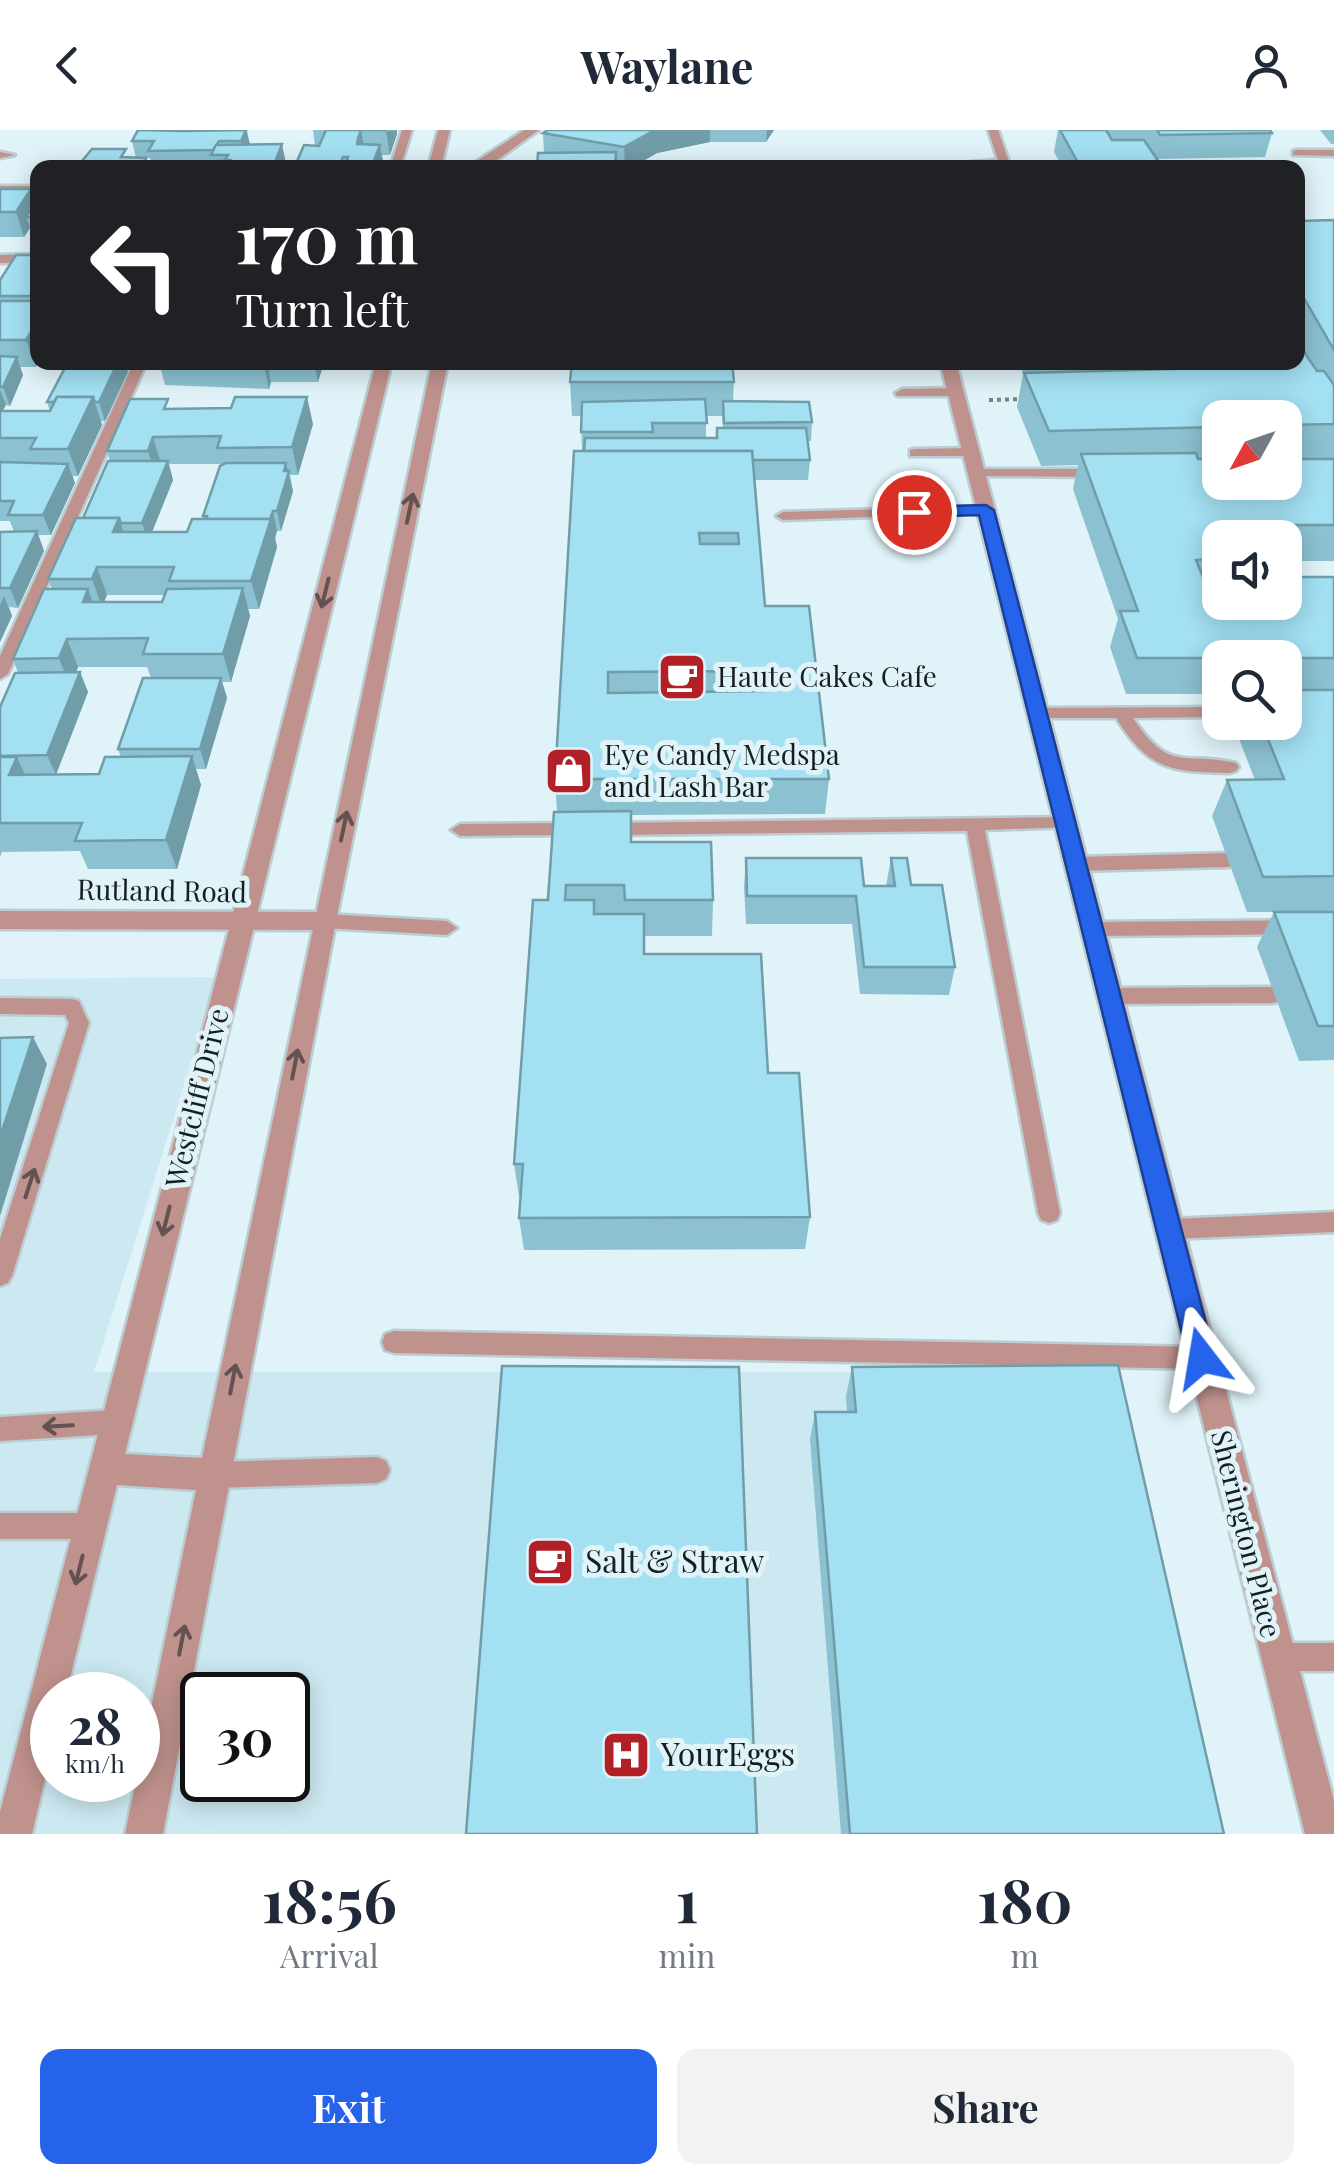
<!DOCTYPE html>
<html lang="en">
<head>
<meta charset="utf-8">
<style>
  body { margin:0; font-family:"Playfair Display",serif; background:#f2f2f3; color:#1f2937; height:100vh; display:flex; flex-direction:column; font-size:38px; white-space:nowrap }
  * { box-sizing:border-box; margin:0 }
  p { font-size:32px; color:#747a83 }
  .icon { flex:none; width:55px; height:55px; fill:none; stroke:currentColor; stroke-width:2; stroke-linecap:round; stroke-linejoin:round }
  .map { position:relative; height:1704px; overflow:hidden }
  .details { display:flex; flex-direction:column; background:#fff; flex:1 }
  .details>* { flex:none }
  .hud { position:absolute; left:30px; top:30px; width:1275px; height:210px; border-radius:20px; box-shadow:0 5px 25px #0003; background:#202124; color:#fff; overflow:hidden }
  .needle { width:65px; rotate:230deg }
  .tools { position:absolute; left:1202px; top:270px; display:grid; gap:20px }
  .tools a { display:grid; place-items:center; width:100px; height:100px; border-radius:20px; background:#fff; box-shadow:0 5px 25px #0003; font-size:50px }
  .speed { position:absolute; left:30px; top:1542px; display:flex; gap:20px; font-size:50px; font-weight:700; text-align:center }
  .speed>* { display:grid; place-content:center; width:130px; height:130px; border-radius:50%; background:#fff; box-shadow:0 5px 25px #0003; line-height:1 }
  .speed small { font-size:25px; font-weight:400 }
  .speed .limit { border:5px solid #111; border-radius:15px; background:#fff; color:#111 }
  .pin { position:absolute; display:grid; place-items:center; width:85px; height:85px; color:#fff; margin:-42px; border:5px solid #fff; border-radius:50%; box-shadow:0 2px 10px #0007 }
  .me { position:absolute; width:110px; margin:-55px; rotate:346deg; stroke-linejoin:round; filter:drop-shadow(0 0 8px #0008) }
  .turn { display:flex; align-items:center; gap:35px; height:210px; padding:0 40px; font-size:45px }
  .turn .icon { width:130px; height:130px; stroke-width:2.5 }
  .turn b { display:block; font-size:70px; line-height:85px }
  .eta { display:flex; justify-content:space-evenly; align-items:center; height:170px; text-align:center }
  .eta b { font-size:60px; font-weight:700; line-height:70px }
  .primary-button { display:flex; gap:20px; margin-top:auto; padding:20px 40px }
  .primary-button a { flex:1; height:115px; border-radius:20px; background:#2563eb; color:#fff; font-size:40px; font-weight:700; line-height:115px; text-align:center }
  .primary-button a+a { background:#f2f2f3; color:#1f2937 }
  header { display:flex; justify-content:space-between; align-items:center; height:130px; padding:0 40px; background:#fff; font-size:45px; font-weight:700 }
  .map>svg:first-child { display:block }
  .built { fill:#cce9f2; fill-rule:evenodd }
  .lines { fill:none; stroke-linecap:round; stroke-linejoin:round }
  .service-casing { stroke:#bbcdd2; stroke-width:5 }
  .minor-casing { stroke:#bbcdd2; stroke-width:5 }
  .tertiary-casing { stroke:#bbcdd2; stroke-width:5 }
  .path { stroke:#768387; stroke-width:4; stroke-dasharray:4 4; stroke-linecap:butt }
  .service { fill:#c0928d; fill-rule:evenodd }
  .minor { fill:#c0928d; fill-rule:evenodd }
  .tertiary { fill:#c0928d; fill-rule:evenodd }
  .wall { fill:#8bc1d0; fill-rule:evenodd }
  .shaded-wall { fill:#719da9 }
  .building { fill:#a2e0f2; stroke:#719da9; stroke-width:2.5; fill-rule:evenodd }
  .oneway { stroke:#635251 }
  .route { fill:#2563eb; stroke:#184099; stroke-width:2.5 }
  .labels { text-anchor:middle; stroke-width:10; stroke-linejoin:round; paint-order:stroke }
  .poi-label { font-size:28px; fill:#171e20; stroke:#dff3f9; text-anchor:start }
  .street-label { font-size:28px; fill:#171e20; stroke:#dff3f9 }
  .near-poi-label { font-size:32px; fill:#171e20; stroke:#dff3f9; text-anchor:start }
</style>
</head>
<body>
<header><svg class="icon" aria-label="back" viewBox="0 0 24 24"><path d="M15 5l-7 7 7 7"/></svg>Waylane<svg class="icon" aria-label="person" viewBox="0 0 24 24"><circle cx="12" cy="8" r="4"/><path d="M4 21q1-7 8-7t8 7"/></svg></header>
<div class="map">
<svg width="1334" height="1704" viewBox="0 0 1334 1704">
  <rect width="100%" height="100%" fill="#dff3f9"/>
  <path class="built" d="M218,847L94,1242H1110L1211,1704H0V849ZM52,1565H138V1650H52ZM202,1565H288V1650H202Z"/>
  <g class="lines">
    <g class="service-casing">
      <g id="service">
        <polygon points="402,0 412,0 400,38 390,38"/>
        <polygon points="988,0 998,0 1011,38 895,38 998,30"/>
        <polygon points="1297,20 1334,20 1334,26 1293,25 1293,21"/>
        <polygon points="0,22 15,25 0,28"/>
        <polygon points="704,35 757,35 762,38 699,38"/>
        <rect x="0" y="56" width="38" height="6"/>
        <polygon points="134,232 147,232 8,544 0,549 0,526"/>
        <polygon points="902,259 956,258 963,262 956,266 897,266 895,263"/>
        <polygon points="915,319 971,318 978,322 971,326 910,326 910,320"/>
        <polygon points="976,339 1104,339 1111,343 1104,347 971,346 971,340"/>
        <polygon points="986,376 991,377 991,383 783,390 776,386 783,382"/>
        <path d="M1220,577V587L1133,588C1170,644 1183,621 1236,633L1239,637L1236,641L1230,643C1171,642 1149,640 1116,588H1037L1029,583L1037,578Z"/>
        <polygon points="1066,687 1075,693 1072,697 985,700 1060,1083 1057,1090 1049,1093 1041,1090 1038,1083 967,701 608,705 599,699 608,693"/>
        <polygon points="579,693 588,699 579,705 460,706 451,700 460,694"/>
        <polygon points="1229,723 1238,730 1229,737 1076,741 1067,734 1076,727"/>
        <polygon points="324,784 447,791 457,798 447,805 324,798 314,791"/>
        <polygon points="1334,790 1334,804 1092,806 1082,799 1092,792"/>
        <polygon points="1274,857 1281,860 1284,865 1281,870 1274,873 1110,874 1103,872 1100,866 1103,860 1110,858"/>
        <polygon points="0,868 72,869 79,871 89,893 12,1146 8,1153 0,1156 0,1109 69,893 65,885 0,884"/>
        <polygon points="1334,1082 1334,1102 1170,1109 1162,1106 1159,1099 1162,1092 1170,1089"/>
        <polygon points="394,1201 1201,1217 1210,1220 1213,1228 1210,1236 1201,1239 394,1223 385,1220 382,1212 385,1204"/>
        <polygon points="115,1280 124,1283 128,1292 124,1301 115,1304 0,1311 0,1287"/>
        <polygon points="377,1327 386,1331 390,1340 386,1349 377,1353 215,1358 206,1354 202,1345 206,1336 215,1332"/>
        <polygon points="0,1383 90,1383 99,1387 103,1396 99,1405 90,1409 0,1409"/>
        <polygon points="1278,1513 1334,1513 1334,1541 1278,1541 1268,1537 1264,1527 1268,1517"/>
      </g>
    </g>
    <g class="minor-casing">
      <g id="minor">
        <polygon points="38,124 38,132 0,133 0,125"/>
        <polygon points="940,232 956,232 1334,1671 1334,1704 1305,1704"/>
        <polygon points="0,781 324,782 336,791 324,800 0,799"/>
      </g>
    </g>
    <g class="tertiary-casing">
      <g id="tertiary">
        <polygon points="438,0 450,0 441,38 428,38"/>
        <polygon points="524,0 539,0 487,37 477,37 477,31"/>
        <polygon points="376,232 392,232 125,1324 202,1328 432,232 448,232 336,791 163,1704 125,1704 196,1360 117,1355 66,1565 52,1565 52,1619 32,1704 0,1704 0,1682"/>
      </g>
    </g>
    <g class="path">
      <polyline points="1165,232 1171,246"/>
      <polyline points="989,270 1026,269"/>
    </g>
    <use href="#service" class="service"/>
    <use href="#minor" class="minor"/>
    <use href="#tertiary" class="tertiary"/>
  </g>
  <g class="wall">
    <polygon points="138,0 247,0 250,15 287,38 153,38 150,28 146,28 149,38 78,38 129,27 136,28 132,11"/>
    <polygon points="313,0 397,0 397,4 390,25 382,25 384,38 295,38 315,16"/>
    <polygon points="548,0 774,0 766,12 710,12 657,23 631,38 537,38 544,23 543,3"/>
    <polygon points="1058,0 1270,0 1272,3 1265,27 1157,29 1163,38 1063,38 1054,22"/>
    <polygon points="1320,0 1334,0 1334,14 1331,14"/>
    <polygon points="0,59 31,59 36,73 38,73 38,105 32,105 30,98 24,107 0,107"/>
    <path d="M1334,90V328L1300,329H1334V431H1285V408H1220V472L1334,447V930L1299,931L1257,817L1274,782H1247L1212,686L1227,650H1255L1234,596L1235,592H1285V528H1220V564H1126L1110,517L1118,489L1073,359L1078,335L1041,336L1017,277L1023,244L1019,232H1143L1141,240L1180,239L1176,232H1298L1306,225L1298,210V91ZM1220,288H1285V352H1220Z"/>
    <polygon points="38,125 38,232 36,237 20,237 23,245 10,276 6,275 2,281 50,281 47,272 68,232 132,232 129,239 127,239 128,242 105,291 101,291 102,295 78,346 72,346 75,353 51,405 38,405 44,421 18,478 9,477 12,486 0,512 0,402 14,402 10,391 0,391 0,150"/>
    <polygon points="159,232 324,232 318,252 271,252 269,259 165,255"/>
    <path d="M570,252H734L733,271L812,292L811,311H808L810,330L808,350H754L765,476L829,649L825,684L631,685L632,712L713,770L712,806H645V824L768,943L810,1087L805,1119L524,1120L519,1088L520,1066H519L514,1034L557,682L555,649L582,321L581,286H572ZM706,286H722L723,298H717L716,308H706Z"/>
    <path d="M171,279L313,294L298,345H290L293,361L281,401H277L275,408L277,417L259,479H248L250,486L231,552H222L227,568L206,639H196L201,655L177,739H88L80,721L2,722L0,727V577L18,543L13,529L52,459L48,449L83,388L110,331L107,321ZM169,334H221L203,386V389L187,402H152L173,350ZM107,465H164L162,472H104ZM78,537H147L151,548L118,619L121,627L99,644H56L88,562L80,542L76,543Z"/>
    <polygon points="746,728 864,756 886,756 891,728 911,755 955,837 949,865 860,864 852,794 746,794 744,757"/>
    <polygon points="852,1237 1224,1704 841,1704 810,1310 815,1282 847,1282 846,1266"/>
  </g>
  <g class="shaded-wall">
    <polygon points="246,0 250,15 244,28 241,11"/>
    <polygon points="361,0 365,24 361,38 357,14"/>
    <polygon points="397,0 397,4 390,25 386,1"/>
    <polygon points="655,0 710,0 710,12 657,23 631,38 625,38 624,17"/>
    <polygon points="767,0 774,0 766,12"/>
    <polygon points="282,14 287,38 274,38 274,35"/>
    <polygon points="380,15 384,38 372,38 372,36"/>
    <polygon points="146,28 149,38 140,38"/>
    <polygon points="31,59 38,79 26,87 30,98 24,107 16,82"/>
    <polygon points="31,202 38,221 38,232 36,237 26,210"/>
    <polygon points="17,227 23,245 10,276 3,257"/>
    <polygon points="118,232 125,232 128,242 105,291 99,272"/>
    <polygon points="263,232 267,232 271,252 269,259"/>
    <polygon points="314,232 324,232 318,252"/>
    <polygon points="0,260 6,275 0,285"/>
    <polygon points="93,267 102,295 78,346 68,319"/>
    <polygon points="307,267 313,294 298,345 292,317"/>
    <polygon points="153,307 161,334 156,348 148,321"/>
    <polygon points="168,331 173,350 148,412 142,393"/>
    <polygon points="286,333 293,361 281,401 277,381"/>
    <polygon points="68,334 75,353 51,405 43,385"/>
    <polygon points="273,381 277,401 275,408 277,417 259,479 251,451"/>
    <polygon points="119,388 128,416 113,402"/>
    <polygon points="37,401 44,421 18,478 10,458"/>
    <polygon points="97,437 107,465 102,477 92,449"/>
    <polygon points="243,458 250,486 231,552 223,524"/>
    <polygon points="88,459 98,488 83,472"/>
    <polygon points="4,466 12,486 0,512 0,475"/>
    <polygon points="67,509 78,537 70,557 59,528"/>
    <polygon points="80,542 88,562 56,645 47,625"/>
    <polygon points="221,548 227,568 206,639 200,619"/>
    <polygon points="192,626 201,655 177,739 166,710"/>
    <polygon points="17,627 30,656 9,645"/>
    <polygon points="33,907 47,934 0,1086 0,1007"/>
  </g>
  <g class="building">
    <polygon points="138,0 183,1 246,0 241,11 219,11 213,20 148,21 154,11 132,11"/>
    <polygon points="326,0 387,0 361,0 358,8 357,14 380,15 372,36 345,36 348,27 343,27 339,36 295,36 304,15 319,16"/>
    <polygon points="548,0 655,0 624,17 543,3"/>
    <polygon points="1060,0 1106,0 1112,10 1144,10 1163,38 1081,38"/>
    <polygon points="1157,0 1270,0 1272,3 1160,5"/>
    <polygon points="282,14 274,35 260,35 258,38 205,38 207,32 232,30 225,30 228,25 211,25 216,15"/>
    <polygon points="92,19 126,19 121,27 146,28 140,38 77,37"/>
    <polygon points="616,22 615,38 537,38 538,23"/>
    <polygon points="0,59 31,59 16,82 0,82"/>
    <polygon points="35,73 38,73 38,87 26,87"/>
    <polygon points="1334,90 1334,220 1298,158 1298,91"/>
    <polygon points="16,125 38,125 38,166 0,166 0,150"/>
    <polygon points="0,171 38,171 38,202 31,202 26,210 0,210"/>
    <polygon points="1298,213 1317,241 1324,241 1334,255 1334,294 1285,295 1285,288 1220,288 1220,297 1049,301 1024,243 1209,238 1205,232 1298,232"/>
    <polygon points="0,226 17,227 3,257 0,257"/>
    <polygon points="68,232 118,232 99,272 95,272 93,267 57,267 54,272 47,272"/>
    <polygon points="572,232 732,232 734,252 570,252"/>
    <polygon points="57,267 93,267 68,319 30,319 36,308 0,308 0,281 50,281"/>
    <polygon points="235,267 307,267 292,317 217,318 221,306 153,307 148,321 107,321 130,269 168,269 164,279 231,278"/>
    <polygon points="705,269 707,293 652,293 653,302 581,302 582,272"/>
    <polygon points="723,271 809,272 812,292 724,293"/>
    <polygon points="717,298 806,298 810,330 753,330 752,321 584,321 585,308 717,308"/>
    <path d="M574,321H752L765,476H809L829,649H555ZM699,403H738L739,414H700ZM765,541L766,561L608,563V542Z"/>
    <polygon points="1196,323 1198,329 1220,329 1220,352 1285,352 1285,329 1334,329 1334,395 1227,395 1233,408 1220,408 1220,428 1196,430 1203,447 1220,447 1220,472 1285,472 1285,447 1334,447 1334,528 1137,528 1120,481 1138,481 1081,324"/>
    <polygon points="108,331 168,331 142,393 121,393 119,388 83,388"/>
    <polygon points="0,332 68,334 43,385 8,385 14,371 0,371"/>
    <polygon points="226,333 286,333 284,341 289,341 277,381 273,381 270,389 206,389 207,386 203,386 220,336"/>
    <polygon points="76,388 119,388 113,402 187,402 192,389 271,389 251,451 169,451 174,437 97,437 92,449 48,449"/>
    <polygon points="37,401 10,458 0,458 0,402"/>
    <polygon points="243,458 223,524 143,524 148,508 67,509 59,528 13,529 44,459 88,459 83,472 162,472 167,459"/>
    <polygon points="80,542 47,625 0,626 0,577 15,543"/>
    <polygon points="143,548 221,548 200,619 118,619"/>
    <polygon points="1285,560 1334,560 1334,746 1263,747 1227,650 1284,649 1261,592 1285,592"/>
    <polygon points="192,626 166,710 75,711 82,693 0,693 0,627 17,627 9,645 99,644 105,627"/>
    <polygon points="631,681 631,712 711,712 713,770 625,770 624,755 566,755 565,770 594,770 594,784 644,784 644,824 761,824 768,943 799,943 810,1087 519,1088 523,1034 514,1034 533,770 548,770 554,682"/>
    <polygon points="746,728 861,728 864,756 895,756 891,728 907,728 911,755 942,755 955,837 864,837 856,766 747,766"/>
    <polygon points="1274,782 1334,782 1334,896 1318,896"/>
    <polygon points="33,907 0,1007 0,908"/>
    <polygon points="1118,1235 1224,1704 850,1704 815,1282 856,1282 852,1237"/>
    <polygon points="502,1236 739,1237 757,1704 466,1704"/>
  </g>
  <defs><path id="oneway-shaft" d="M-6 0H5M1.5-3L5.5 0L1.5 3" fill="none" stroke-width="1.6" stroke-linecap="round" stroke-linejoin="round" transform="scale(2.5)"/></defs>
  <g class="oneway">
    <use href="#oneway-shaft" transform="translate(410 378) rotate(-78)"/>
    <use href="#oneway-shaft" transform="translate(325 463) rotate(104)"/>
    <use href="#oneway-shaft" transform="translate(344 696) rotate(-78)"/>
    <use href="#oneway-shaft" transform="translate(295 934) rotate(-79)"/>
    <use href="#oneway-shaft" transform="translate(30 1053) rotate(-72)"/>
    <use href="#oneway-shaft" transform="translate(166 1091) rotate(104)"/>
    <use href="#oneway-shaft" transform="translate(233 1249) rotate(-79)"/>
    <use href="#oneway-shaft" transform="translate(58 1296) rotate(177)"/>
    <use href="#oneway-shaft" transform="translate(79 1440) rotate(104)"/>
    <use href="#oneway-shaft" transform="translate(182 1510) rotate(-79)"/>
  </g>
  <polygon class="route" points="986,375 994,380 1215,1228 1211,1237 1202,1241 1192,1237 1188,1228 979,385 914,387 906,382 914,377"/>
  <defs>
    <g id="cafe-square" transform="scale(2.5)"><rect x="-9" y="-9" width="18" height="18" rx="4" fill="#b12027" stroke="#dff3f9"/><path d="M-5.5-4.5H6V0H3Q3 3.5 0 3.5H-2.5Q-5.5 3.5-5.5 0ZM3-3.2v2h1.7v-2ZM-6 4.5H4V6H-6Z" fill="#fff"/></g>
    <g id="shop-square" transform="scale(2.5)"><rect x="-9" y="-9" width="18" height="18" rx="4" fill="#b12027" stroke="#dff3f9"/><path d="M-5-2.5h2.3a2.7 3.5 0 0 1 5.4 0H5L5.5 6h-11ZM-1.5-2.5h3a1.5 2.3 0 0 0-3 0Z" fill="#fff"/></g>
    <g id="hospital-square" transform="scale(2.5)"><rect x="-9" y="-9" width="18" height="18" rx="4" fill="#b12027" stroke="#dff3f9"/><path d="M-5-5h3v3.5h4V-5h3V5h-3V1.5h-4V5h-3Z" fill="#fff"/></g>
  </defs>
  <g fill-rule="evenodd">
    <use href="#cafe-square" x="682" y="547"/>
    <use href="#shop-square" x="569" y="641"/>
    <use href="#cafe-square" x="550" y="1432"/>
    <use href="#hospital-square" x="626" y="1625"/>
  </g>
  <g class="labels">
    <g class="poi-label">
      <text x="717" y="557">Haute Cakes Cafe</text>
      <text x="604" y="635">Eye Candy Medspa<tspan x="604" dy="32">and Lash Bar</tspan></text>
    </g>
    <g class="street-label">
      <text transform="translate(162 761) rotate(1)" y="10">Rutland Road</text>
      <text transform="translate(197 968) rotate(-76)" y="10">Westcliff Drive</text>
      <text transform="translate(1246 1404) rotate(76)" y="10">Sherington Place</text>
    </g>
    <g class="near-poi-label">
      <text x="585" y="1443">Salt &amp; Straw</text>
      <text x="661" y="1636">YourEggs</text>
    </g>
  </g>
</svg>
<div class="tools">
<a><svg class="needle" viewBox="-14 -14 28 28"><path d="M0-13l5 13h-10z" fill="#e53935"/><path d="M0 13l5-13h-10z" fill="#747a83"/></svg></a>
<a><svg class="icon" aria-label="sound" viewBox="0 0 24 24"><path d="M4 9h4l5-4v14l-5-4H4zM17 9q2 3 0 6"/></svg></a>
<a><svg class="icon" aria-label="search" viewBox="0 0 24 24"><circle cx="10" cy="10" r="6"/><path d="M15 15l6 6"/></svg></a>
</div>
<div class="speed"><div>28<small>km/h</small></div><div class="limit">30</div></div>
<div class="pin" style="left:914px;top:382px;background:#d93025"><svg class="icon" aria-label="arrive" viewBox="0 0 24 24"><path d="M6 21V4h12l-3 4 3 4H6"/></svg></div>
<svg class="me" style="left:1202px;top:1228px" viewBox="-20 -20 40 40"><path d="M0-17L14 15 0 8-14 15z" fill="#2563eb" stroke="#fff" stroke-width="4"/></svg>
<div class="hud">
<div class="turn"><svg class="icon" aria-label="left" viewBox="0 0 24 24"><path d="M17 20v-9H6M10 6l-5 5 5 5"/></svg><div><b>170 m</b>Turn left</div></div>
</div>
</div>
<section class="details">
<div class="eta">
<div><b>18:56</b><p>Arrival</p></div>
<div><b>1</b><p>min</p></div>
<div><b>180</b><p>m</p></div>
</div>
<div class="primary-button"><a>Exit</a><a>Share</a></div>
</section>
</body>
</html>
